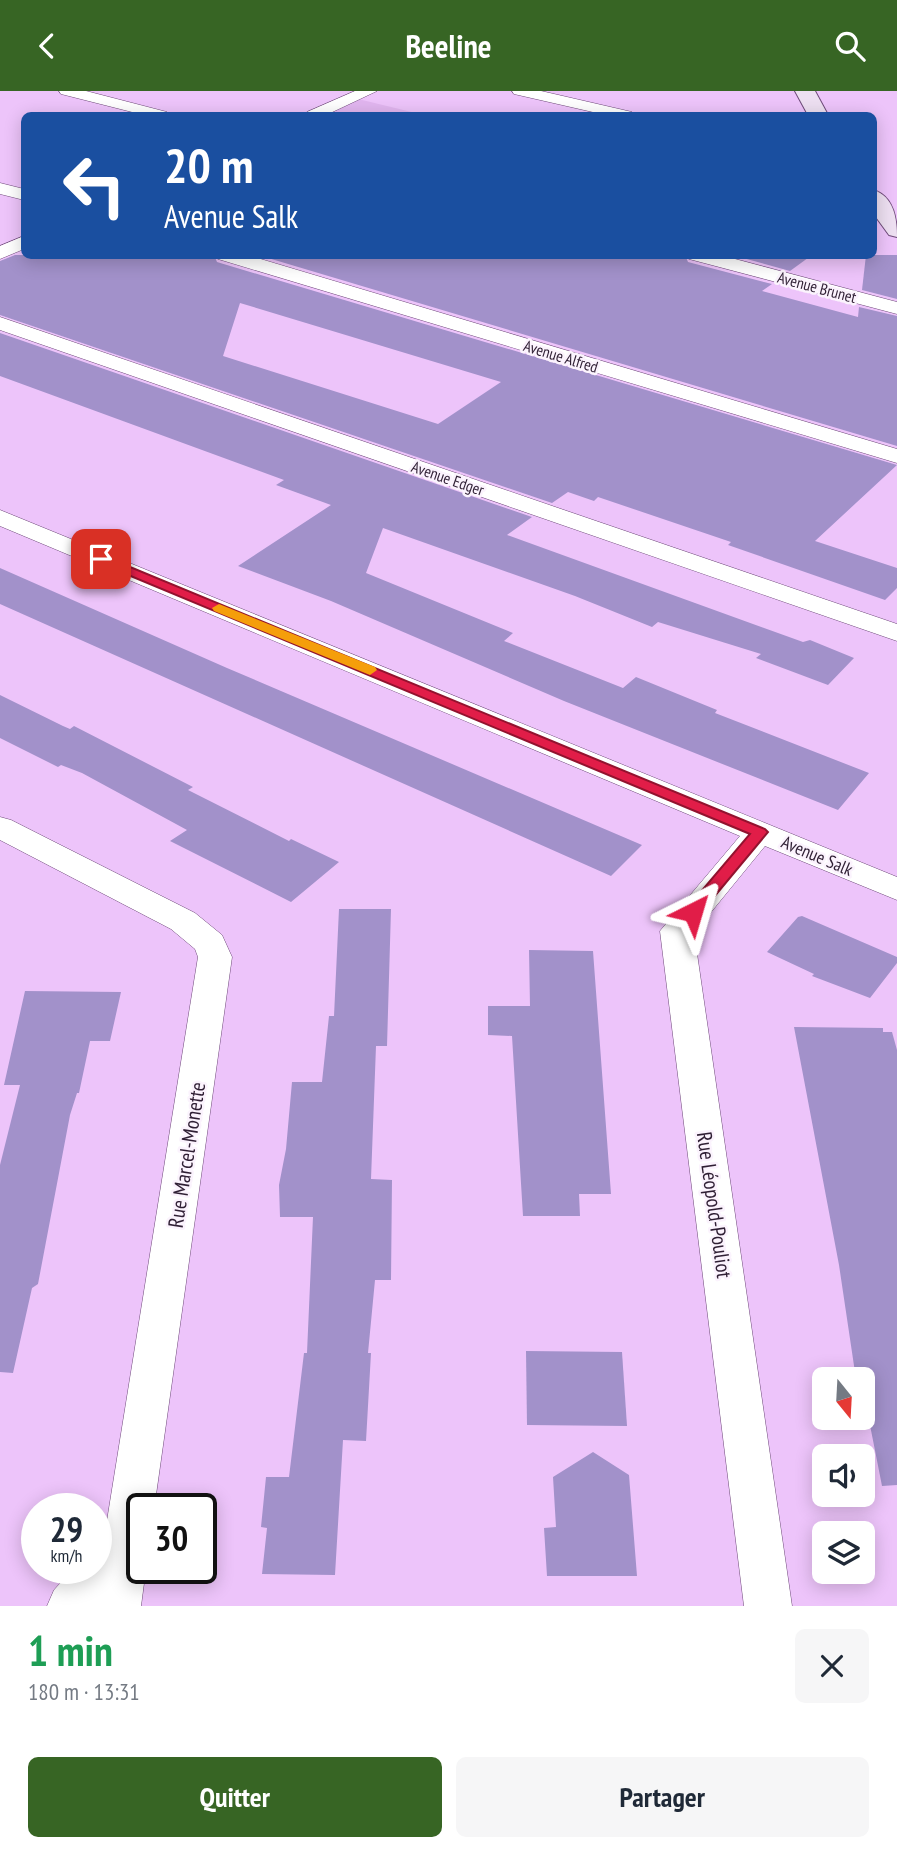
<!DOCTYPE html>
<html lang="fr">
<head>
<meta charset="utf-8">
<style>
  body { margin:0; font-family:"PT Sans Narrow",sans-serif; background:#f6f6f7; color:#1f2937; height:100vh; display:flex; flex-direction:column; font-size:26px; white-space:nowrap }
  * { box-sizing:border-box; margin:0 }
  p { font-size:23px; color:#747a83 }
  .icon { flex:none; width:38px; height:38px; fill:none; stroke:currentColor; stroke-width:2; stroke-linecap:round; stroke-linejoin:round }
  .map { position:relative; height:1515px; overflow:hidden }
  .sheet { display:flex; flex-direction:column; background:#fff; flex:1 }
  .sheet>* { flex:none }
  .hud { position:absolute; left:21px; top:21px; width:856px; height:147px; border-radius:10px; box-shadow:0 4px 18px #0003; background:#1a4fa0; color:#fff; overflow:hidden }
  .needle { width:46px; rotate:162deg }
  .fabs { position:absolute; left:812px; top:1276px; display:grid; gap:14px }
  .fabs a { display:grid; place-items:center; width:63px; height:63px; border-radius:10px; background:#fff; box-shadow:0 4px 18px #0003; font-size:35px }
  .speed { position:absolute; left:21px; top:1402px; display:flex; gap:14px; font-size:35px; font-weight:700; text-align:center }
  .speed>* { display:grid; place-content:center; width:91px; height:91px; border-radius:50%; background:#fff; box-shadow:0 4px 18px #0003; line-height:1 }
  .speed small { font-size:18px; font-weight:400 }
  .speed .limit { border:4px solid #111; border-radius:10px; background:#fff; color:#111 }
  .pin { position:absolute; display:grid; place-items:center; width:60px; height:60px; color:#fff; margin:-30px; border-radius:14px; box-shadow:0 4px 10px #0006 }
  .me { position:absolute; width:77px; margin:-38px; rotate:40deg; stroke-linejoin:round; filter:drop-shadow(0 0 5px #0008) }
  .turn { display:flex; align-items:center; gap:24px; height:147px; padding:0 28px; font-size:32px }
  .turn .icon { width:91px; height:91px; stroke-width:2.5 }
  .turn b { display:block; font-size:49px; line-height:60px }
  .round { display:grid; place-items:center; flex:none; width:74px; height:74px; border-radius:10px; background:#f6f6f7 }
  .overview { display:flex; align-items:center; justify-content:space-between; height:119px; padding:0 28px }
  h1 { font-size:42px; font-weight:800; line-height:52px; color:#1e9e55 }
  .primary-button { display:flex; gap:14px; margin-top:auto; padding:14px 28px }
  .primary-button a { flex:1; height:80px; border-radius:10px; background:#376524; color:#fff; font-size:28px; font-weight:800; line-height:80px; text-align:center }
  .primary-button a+a { background:#f6f6f7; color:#1f2937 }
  header { display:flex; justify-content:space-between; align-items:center; height:91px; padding:0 28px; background:#376524; color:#fff; font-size:32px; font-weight:800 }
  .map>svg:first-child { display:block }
  .built { fill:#e1b5ef }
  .building { fill:#a291ca; fill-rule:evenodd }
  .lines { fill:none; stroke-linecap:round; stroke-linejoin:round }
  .street-casing { stroke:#6e4a79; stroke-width:1 }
  .secondary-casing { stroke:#6e4a79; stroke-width:2 }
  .street { fill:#fff; fill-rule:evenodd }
  .secondary { fill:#eddff1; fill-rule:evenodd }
  .route { fill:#e11d48; stroke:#92132f; stroke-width:2 }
  .slow { fill:#f59e0b }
  .labels { text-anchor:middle; stroke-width:5; stroke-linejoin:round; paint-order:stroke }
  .far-street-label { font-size:16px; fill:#2f1f34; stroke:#fbf3fd }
  .street-label { font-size:18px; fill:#2f1f34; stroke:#fbf3fd }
  .near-street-label { font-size:21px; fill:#2f1f34; stroke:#fbf3fd }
</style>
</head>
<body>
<header><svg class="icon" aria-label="back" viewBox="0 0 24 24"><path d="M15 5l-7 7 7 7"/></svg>Beeline<svg class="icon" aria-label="search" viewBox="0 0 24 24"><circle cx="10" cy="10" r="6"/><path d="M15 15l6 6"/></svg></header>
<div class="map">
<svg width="897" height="1515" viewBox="0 0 897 1515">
  <rect width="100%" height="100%" fill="#edc4fa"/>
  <polygon class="built" points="354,7 424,24 313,24"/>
  <g class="building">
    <path d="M15,164H214L217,171L897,374L815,450L897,477V497L885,509L728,454L731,451L598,406L594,410L568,401L552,412L0,224V170ZM240,212L501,291L438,333L223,265Z"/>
    <polygon points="258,164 685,164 688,171 772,193 762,200 858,226 859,216 897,225 897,355"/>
    <polygon points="732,164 812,164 790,180"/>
    <polygon points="866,164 897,164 897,208 862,199"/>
    <polygon points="0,242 532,426 507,444 803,551 810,549 854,567 828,594 756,567 761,563 658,531 652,536 575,505 383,437 366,482 513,542 504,550 623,597 636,586 717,619 715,622 869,682 838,719 564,610 331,510 238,475 331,414 276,394 284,389 0,285"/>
    <polygon points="0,477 227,577 642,754 611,785 0,513"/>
    <polygon points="0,604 63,635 70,638 74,635 193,696 188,699 289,750 291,748 339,771 291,811 170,750 187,739 82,682 61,674 58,676 0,647"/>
    <polygon points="339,818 391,818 387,955 376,955 371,1088 392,1089 391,1189 375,1189 368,1262 371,1262 366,1350 343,1349 335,1484 262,1483 267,1437 261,1436 266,1386 289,1386 304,1262 307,1262 313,1126 280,1126 279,1094 286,1058 292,991 322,991 329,925 334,925"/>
    <polygon points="802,825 897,866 897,872 870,907 812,885 814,883 767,861 798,826"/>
    <polygon points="529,859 593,860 611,1103 579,1103 580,1125 523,1125 512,945 488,944 488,915 530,915"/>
    <polygon points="25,900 121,901 110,950 90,950 79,1002 77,1002 70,1024 38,1193 32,1197 13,1282 0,1281 0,1074 20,994 4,994"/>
    <polygon points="794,936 883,937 883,941 892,941 897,959 897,1394 882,1395 868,1324 863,1324 863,1288 856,1288 839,1174"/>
    <polygon points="526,1260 622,1261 627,1335 527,1334"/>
    <polygon points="593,1361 629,1384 637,1485 547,1485 544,1437 556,1436 553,1386"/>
  </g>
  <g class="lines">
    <g class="street-casing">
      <g id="street">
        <polygon points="59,0 86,0 167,21 169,24 144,24 61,3"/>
        <polygon points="355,0 377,0 326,24 305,24 307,21"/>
        <polygon points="512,0 541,0 632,21 634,24 606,24 514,3"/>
        <polygon points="0,92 24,98 24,109 0,103"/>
        <polygon points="24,145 24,158 0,168 0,155"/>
        <polygon points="216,164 247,164 897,358 897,372 218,168"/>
        <polygon points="687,164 720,164 897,211 897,223 689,168"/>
        <polygon points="0,226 897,533 897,550 0,239"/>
        <polygon points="0,419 897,786 897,809 765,755 694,842 792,1515 744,1515 660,840 740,745 0,435"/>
        <polygon points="0,726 11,729 195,822 222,844 232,866 154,1418 142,1418 142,1477 146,1477 141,1515 47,1515 54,1499 74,1477 96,1477 96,1452 105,1442 198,866 195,858 171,838 0,749"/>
      </g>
    </g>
    <g class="secondary-casing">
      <g id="secondary">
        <polygon points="795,0 815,0 828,24 808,24"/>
        <path d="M873,99C894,105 897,128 897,146L889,144L873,122Z"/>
      </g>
    </g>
    <use href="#street" class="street"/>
    <use href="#secondary" class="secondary"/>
  </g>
  <polygon class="route" points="101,464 765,738 768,741 699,824 687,824 685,821 687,817 750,743 97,471 97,465"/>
  <polygon class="slow" points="219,513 375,576 377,579 370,584 365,582 214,520 212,517"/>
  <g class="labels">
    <g class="far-street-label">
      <text transform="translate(817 196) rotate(15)" y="6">Avenue Brunet</text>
      <text transform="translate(561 265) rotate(17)" y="6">Avenue Alfred</text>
      <text transform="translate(448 387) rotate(19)" y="6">Avenue Edger</text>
    </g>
    <g class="street-label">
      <text transform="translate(817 765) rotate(23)" y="6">Avenue Salk</text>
    </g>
    <g class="near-street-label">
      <text transform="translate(187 1064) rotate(-81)" y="7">Rue Marcel-Monette</text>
      <text transform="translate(714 1114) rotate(82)" y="7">Rue Léopold-Pouliot</text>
    </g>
  </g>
</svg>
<div class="fabs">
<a><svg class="needle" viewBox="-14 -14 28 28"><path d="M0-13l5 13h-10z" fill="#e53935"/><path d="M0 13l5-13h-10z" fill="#747a83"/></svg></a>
<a><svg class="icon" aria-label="sound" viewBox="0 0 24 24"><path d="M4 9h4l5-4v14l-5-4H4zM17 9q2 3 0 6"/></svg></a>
<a><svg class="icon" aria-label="layers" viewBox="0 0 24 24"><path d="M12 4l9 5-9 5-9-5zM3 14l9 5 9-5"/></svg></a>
</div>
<div class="speed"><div>29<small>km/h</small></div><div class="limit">30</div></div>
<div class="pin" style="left:101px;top:468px;background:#d93025"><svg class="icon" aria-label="arrive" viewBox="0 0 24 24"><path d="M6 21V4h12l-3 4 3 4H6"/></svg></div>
<svg class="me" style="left:693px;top:821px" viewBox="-20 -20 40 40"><path d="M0-17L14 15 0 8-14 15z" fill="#e11d48" stroke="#fff" stroke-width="4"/></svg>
<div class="hud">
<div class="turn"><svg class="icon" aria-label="left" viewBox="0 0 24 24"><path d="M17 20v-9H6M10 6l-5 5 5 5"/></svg><div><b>20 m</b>Avenue Salk</div></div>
</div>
</div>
<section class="sheet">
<div class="overview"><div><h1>1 min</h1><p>180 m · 13:31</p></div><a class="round"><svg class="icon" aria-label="close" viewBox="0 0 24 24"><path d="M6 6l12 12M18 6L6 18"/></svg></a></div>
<div class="primary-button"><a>Quitter</a><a>Partager</a></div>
</section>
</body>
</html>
